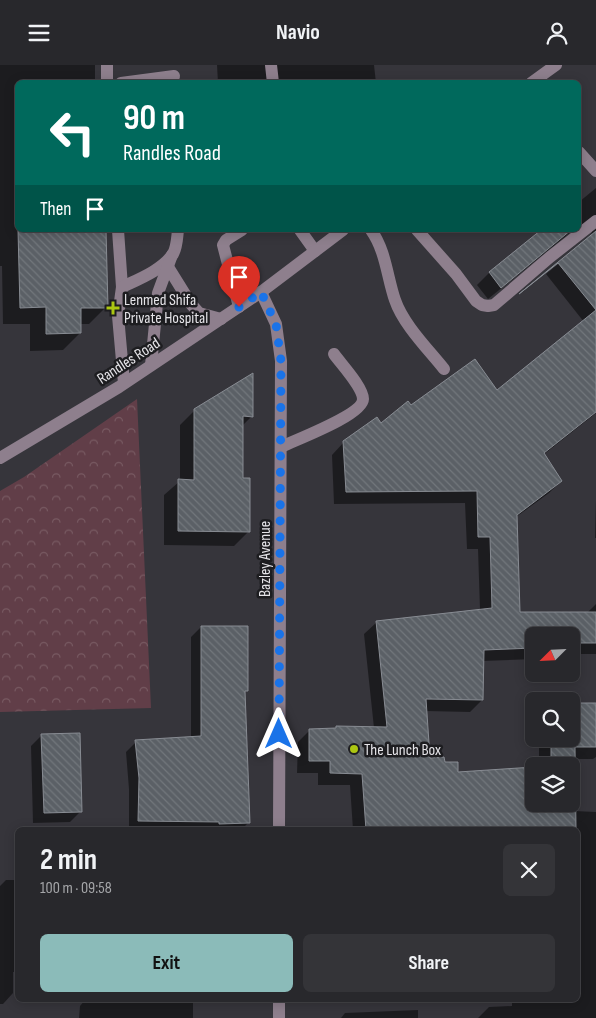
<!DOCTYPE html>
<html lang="en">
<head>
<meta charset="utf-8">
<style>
  body { margin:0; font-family:"Sofia Sans Condensed",sans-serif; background:#343438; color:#f1f3f6; height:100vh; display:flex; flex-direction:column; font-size:19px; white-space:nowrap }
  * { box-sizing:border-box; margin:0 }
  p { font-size:16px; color:#a5a6a9 }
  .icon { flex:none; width:28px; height:28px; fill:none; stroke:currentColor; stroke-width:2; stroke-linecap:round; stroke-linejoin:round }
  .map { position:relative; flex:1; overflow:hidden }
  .details { position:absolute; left:15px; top:762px; width:565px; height:175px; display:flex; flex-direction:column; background:#28282c; border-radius:8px; box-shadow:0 2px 12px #0003,0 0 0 1px #444448 }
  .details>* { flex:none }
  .top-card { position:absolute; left:15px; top:15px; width:566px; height:152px; border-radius:8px; box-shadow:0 2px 12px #0003,0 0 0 1px #444448; background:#00695c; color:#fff; overflow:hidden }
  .needle { width:32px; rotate:246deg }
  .tools { position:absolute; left:525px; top:562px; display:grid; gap:10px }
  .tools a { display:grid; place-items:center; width:55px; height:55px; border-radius:8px; background:#28282c; box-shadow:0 2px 12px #0003,0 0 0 1px #444448; font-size:25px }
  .pin { position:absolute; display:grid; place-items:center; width:42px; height:42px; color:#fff; margin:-51px -21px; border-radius:50% 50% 50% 0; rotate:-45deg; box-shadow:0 0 5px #0007 }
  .pin .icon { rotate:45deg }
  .me { position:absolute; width:55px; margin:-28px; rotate:0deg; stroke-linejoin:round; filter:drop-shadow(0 0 4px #0008) }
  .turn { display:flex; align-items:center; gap:18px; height:105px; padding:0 25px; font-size:22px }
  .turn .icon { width:65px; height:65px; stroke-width:2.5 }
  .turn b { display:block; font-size:35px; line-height:42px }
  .then { display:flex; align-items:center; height:48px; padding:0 25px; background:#0003; gap:10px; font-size:19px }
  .round { display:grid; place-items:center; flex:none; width:52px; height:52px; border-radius:8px; background:#343438 }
  .headline { display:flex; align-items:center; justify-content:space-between; height:85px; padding:0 25px }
  h1 { font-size:30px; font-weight:700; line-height:38px }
  .button { display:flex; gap:10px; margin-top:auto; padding:10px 25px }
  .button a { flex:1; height:58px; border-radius:8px; background:#8bbbb9; color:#111; font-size:20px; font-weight:700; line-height:58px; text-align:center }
  .button a+a { background:#343438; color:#f1f3f6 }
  header { display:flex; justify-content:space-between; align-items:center; height:65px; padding:0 25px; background:#28282c; font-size:22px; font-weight:700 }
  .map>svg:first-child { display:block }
  .forest { fill:url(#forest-crowns) }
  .shadow { fill:#0007 }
  .building { fill:url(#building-back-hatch); stroke:#888c93 }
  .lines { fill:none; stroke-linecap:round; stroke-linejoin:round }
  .minor { stroke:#8e7f8d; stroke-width:12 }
  .route { stroke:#1a73e8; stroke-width:9; stroke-dasharray:0 16.2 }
  .poi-dot { fill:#acc612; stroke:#1d1d20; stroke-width:2 }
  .labels { text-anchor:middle; stroke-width:5; stroke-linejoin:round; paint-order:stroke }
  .poi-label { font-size:16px; fill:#e5e4e8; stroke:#1d1d20; text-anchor:start }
  .street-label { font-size:16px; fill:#e5e4e8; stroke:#1d1d20 }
</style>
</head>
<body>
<header><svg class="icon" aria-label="menu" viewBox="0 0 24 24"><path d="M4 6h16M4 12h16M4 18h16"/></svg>Navio<svg class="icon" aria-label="person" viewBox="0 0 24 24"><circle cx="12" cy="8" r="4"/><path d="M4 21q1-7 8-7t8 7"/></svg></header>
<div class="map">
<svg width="596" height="953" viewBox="0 0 596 953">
  <defs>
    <pattern id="forest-crowns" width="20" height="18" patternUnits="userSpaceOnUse" patternTransform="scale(1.25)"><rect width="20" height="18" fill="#613e48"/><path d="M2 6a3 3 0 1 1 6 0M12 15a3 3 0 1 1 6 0" fill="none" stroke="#785a62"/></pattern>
    <pattern id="building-back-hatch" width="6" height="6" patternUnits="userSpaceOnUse" patternTransform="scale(1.25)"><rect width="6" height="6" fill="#5b6066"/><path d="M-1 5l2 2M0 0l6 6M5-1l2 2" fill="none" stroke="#72777c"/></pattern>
  </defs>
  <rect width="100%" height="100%" fill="#36353b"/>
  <polygon class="forest" points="137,334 151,643 0,647 0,426 24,412"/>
  <g class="shadow">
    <polygon points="0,0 95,0 95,18 18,18 18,165 105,165 106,242 89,259 80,259 80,268 63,285 30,286 30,259 3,259 2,201 0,201"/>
    <polygon points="217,0 374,0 376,18 218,18"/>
    <polygon points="596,123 596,348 543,390 561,416 549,428 516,452 519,548 587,548 596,539 596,589 571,589 571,571 534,571 534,594 483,596 482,635 470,647 425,646 429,694 444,698 457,708 534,739 571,739 571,701 539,701 539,674 571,674 596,639 596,692 593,694 574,694 574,746 596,747 596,953 478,953 489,942 512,941 512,935 578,935 578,765 353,765 350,720 318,720 318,708 297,708 298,677 310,665 334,665 337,662 374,663 364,569 377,557 480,545 478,484 467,484 465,438 334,439 332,390 344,377 381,359 411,342 496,326 584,257 546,209 590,173 592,167 586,160 579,161 579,137"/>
    <polygon points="543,165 573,165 488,234 477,220 489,208"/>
    <polygon points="195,345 252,351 242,361 242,414 249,466 234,481 164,480 164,430 180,416 180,360"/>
    <polygon points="596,435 596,473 595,473"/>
    <polygon points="201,562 246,626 244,628 249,757 241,765 129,765 129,724 126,687 136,677 191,673 191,572"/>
    <polygon points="42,670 80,747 70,757 33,758 31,681"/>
    <polygon points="6,815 18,815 18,907 13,907 13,928 3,939 0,939 0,821"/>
    <polygon points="85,935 193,935 193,953 79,953 80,941"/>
    <polygon points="418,945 418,953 341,953 345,948"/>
  </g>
  <g class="building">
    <polygon points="18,165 106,165 108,243 81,243 81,268 46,269 46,242 20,243"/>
    <polygon points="541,165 571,165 501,223 489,207"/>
    <polygon points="596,166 596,245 558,198 519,229"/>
    <polygon points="596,245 596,347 544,388 562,416 517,450 520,547 596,547 596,578 571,578 571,571 534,571 534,583 484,585 483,635 426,634 430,693 444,692 445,697 458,697 458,707 534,702 534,739 571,739 571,701 549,701 551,701 551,674 571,674 571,638 596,638 596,682 575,682 576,765 366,765 362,709 330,708 330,696 309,696 309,664 336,663 336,661 387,662 376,556 492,543 490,472 478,472 477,426 346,427 343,376 377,352 381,358 408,336 411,340 475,294 497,325"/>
    <polygon points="253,308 253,352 243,351 243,413 250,413 250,467 178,466 178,414 194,415 194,344"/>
    <polygon points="201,561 248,561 248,626 245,626 250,758 219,759 219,757 138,756 139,713 135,675 201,671"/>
    <polygon points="80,668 82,747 44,748 41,669"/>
  </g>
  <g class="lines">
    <g class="minor">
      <polyline points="107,0 107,18"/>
      <polyline points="271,0 273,18"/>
      <polyline points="121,18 174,11"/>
      <polyline points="531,18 556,0"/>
      <polyline points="579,87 596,106"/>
      <polyline points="118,165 122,222 118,251 124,318"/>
      <polyline points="300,165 315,186"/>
      <path d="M371,165C386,186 387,212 395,235C403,259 428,284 444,304"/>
      <polyline points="417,165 456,209 476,236 482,240 488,241 494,240 550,192 596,156"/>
      <polyline points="168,202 191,239 199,248 221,254"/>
      <path d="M122,222C139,214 162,205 173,189C177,182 177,173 178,165"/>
      <polyline points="261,227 276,259 281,296 279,765"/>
      <polyline points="239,242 223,180 226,175 242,165"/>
      <polyline points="151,300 158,228 172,190"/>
      <path d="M281,382C295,375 363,350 363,334C363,322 341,299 334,289"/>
      <polyline points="0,393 119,322 261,227 343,165"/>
      <polyline points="279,953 279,935"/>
    </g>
  </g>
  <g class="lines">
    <polyline class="route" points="239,242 261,227 276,259 281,296 279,669"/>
  </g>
  <g class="poi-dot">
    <path d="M110.5 235.5h5v5h5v5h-5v5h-5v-5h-5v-5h5z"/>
    <circle cx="354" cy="684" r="5"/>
  </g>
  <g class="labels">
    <g class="poi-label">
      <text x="124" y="240">Lenmed Shifa<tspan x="124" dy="18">Private Hospital</tspan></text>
      <text x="364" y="690">The Lunch Box</text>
    </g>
    <g class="street-label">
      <text transform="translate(128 295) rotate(-33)" y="6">Randles Road</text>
      <text transform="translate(264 494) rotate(-90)" y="6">Bazley Avenue</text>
    </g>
  </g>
</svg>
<div class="tools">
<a><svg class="needle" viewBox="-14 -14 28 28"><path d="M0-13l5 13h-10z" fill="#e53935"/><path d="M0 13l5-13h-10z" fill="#a5a6a9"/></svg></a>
<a><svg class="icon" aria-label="search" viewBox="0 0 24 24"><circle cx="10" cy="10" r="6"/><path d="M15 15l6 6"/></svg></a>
<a><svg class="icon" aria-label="layers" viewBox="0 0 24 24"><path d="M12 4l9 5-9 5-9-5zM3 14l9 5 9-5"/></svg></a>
</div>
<div class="pin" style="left:239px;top:242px;background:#d93025"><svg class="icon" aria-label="arrive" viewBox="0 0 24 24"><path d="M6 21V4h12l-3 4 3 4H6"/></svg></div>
<svg class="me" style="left:279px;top:669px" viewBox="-20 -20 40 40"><path d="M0-17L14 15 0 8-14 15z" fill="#1a73e8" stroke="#fff" stroke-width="4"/></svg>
<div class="top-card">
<div class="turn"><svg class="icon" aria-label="left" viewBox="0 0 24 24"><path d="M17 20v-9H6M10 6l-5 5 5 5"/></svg><div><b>90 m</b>Randles Road</div></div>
<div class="then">Then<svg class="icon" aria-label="arrive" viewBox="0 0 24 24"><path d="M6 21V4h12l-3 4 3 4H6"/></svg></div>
</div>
<section class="details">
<div class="headline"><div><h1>2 min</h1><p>100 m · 09:58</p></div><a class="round"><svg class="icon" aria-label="close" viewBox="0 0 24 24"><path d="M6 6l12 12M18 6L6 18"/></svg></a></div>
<div class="button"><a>Exit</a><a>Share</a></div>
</section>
</div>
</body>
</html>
